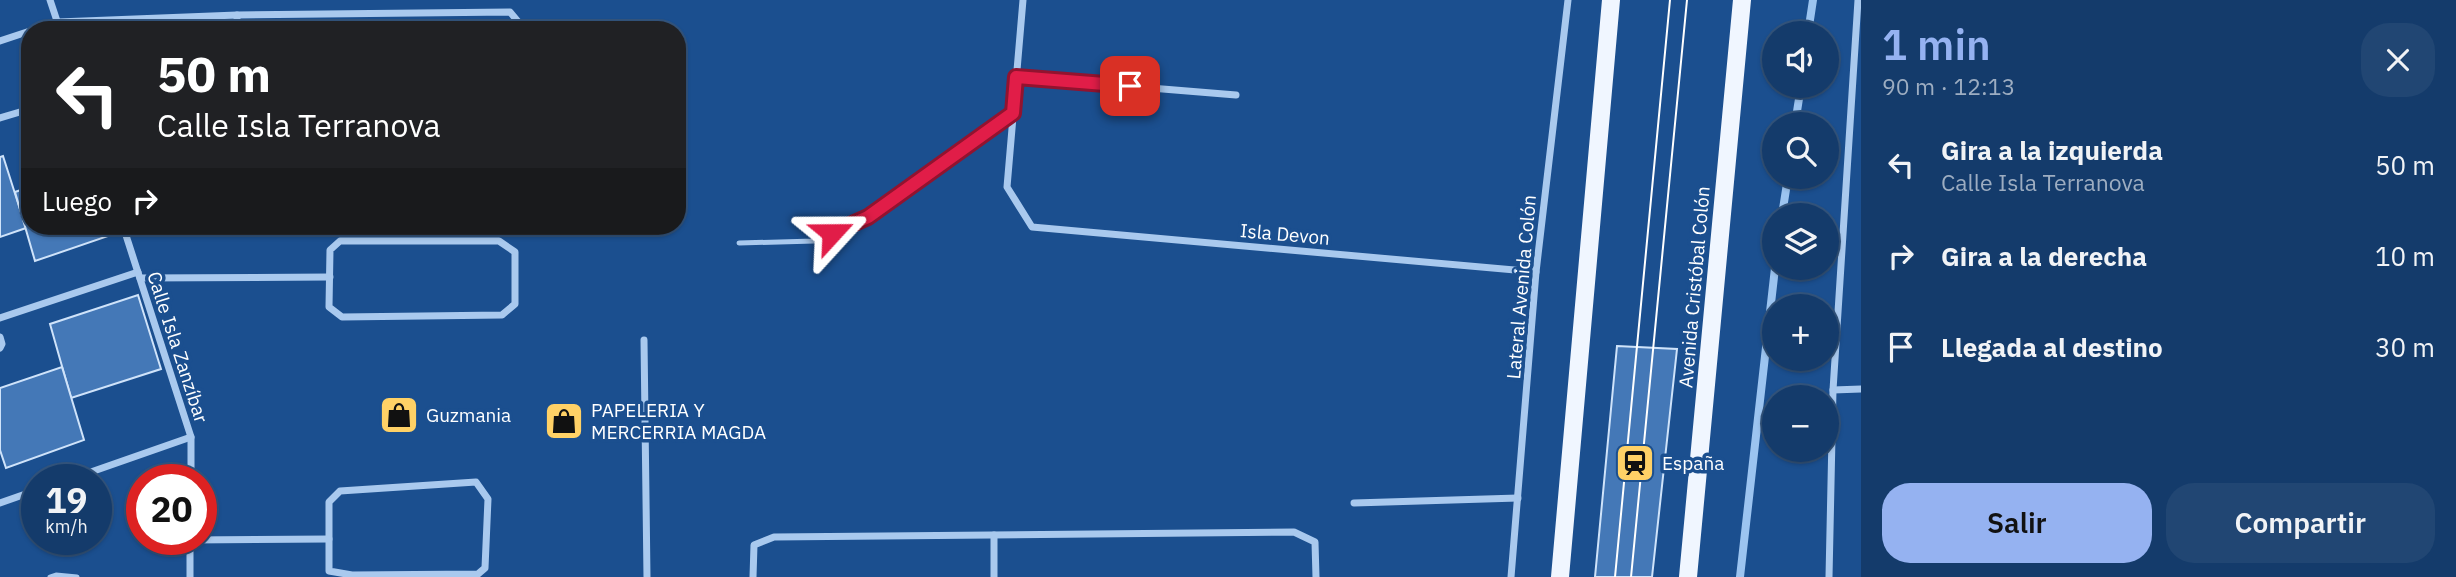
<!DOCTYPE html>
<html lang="es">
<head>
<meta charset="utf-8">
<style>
  body { margin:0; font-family:"IBM Plex Sans",sans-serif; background:#214673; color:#f1f3f6; height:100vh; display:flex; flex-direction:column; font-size:26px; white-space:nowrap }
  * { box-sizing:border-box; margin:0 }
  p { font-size:23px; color:#9dadc1 }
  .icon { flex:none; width:38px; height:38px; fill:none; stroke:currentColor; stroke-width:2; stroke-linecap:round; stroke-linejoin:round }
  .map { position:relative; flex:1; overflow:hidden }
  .panel { display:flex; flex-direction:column; background:#143b6b; width:595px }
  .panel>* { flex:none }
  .guide { position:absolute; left:21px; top:21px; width:665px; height:214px; border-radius:28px; box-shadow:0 2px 5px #0004,0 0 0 2px #33557e; background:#202124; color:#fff; overflow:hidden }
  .fabs { position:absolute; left:1762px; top:21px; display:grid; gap:14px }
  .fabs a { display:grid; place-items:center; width:77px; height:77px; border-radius:50%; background:#143b6b; box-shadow:0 2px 5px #0004,0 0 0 2px #33557e; font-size:35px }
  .speed { position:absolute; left:21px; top:464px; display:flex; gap:14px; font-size:35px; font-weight:700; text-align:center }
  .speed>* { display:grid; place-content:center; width:91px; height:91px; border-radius:50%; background:#143b6b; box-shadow:0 2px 5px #0004,0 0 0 2px #33557e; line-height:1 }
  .speed small { font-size:18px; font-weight:400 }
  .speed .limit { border:10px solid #d22; background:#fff; color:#111 }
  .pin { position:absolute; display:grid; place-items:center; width:60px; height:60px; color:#fff; margin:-30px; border-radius:14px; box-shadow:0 4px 10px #0006 }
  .me { position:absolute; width:77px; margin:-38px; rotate:66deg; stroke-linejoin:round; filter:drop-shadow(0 0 5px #0008) }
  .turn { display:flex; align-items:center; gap:24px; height:147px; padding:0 21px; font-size:32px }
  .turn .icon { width:91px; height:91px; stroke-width:2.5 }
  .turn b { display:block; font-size:49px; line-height:60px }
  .then { display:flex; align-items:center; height:66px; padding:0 21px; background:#0003; gap:14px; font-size:26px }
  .round { display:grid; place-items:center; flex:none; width:74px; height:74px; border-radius:28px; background:#214673 }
  .head { display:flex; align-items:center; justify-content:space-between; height:119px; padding:0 21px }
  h1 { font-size:42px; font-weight:600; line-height:52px; color:#95b2f1 }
  .cta { display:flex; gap:14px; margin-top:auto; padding:14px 21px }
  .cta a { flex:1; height:80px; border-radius:28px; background:#95b2f1; color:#111; font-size:28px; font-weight:600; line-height:80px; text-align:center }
  .cta a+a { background:#214673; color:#f1f3f6 }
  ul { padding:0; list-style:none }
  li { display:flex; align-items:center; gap:21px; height:91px; padding:0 21px }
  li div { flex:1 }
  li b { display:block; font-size:26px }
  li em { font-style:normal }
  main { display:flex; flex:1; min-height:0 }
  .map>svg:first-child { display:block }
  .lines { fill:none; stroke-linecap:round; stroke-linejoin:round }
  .stream { stroke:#9cc4f0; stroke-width:8 }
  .building { fill:#4478b7; stroke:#cfe3fa; stroke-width:2 }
  .lane { stroke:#a9c9ee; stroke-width:5 }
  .street { stroke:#a9c9ee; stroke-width:7 }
  .primary { stroke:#f0f6ff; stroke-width:18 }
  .tram { stroke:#fff; stroke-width:2 }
  .route-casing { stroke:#92132f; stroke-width:18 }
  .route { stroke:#e11d48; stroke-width:12 }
  .labels { text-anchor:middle; stroke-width:7; stroke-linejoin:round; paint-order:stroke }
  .street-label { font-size:19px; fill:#fff; stroke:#1b4f8f }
  .poi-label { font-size:19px; fill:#fff; stroke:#1b4f8f; text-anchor:start }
</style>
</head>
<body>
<main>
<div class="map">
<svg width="1861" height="577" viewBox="0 0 1861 577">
  <rect width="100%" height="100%" fill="#1b4f8f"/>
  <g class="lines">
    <g class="stream">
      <polyline points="1808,33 1813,0"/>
      <polyline points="1795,124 1801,86"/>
      <polyline points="1782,215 1788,177"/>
      <polyline points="1740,577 1775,268"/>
    </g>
  </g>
  <g class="building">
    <polygon points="3,156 26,228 0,237 0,157"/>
    <polygon points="30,187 30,226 111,226 114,234 35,261 15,192"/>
    <polygon points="138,295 161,369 71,398 50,324"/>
    <polygon points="1617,346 1677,349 1652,577 1595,577"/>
    <polygon points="62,367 84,440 6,468 0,450 0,388"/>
  </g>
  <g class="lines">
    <g class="lane">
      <polyline points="739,243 814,241 868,217 1013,113"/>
      <polyline points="50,577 56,575 77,577"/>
    </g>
    <g class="street">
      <polyline points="50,0 60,30"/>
      <polyline points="1023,0 1007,187 1032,227 1536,272"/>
      <polyline points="237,15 237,30"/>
      <polyline points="34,30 58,22 237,15 510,12 525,30"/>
      <polyline points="0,41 30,31"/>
      <polyline points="1016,77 1236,95"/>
      <polyline points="0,118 30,109"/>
      <polyline points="123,226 191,437 191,480"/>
      <polygon points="340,241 499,241 515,252 515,304 502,315 342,317 329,307 330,250"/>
      <polyline points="140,278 330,277"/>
      <polyline points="0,318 138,272"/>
      <polyline points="0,337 2,344 0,348"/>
      <polyline points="644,340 647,577"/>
      <polyline points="1833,390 1861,389"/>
      <polyline points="68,480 191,437"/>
      <polygon points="476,482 488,499 485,568 478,574 352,575 329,571 329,502 340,491"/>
      <polyline points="0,503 37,490"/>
      <polyline points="1354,503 1518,498"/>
      <polyline points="190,540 329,539"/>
      <polyline points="190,577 190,539"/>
      <polyline points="753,577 754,545 774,537 1294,532 1315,542 1316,577"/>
      <polyline points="994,577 994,535"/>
      <polyline points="1511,577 1536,272 1568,0"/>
      <polyline points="1829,577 1833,390 1858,0"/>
    </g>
    <g class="primary">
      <polyline points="1560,577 1611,0"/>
      <polyline points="1688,577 1742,0"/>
    </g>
    <g class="tram">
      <polyline points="1615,577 1670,0"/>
      <polyline points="1631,577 1687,0"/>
    </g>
  </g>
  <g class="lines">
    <g class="route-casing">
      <polyline id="route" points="832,233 868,217 1013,113 1016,77 1130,86"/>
    </g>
    <use href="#route" class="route"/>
  </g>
  <defs>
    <g id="shop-square" transform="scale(2.0125)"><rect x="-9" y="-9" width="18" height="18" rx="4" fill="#ffd166" stroke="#1b4f8f"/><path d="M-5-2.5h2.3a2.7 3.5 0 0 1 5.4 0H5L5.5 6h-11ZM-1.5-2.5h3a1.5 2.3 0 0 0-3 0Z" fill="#111"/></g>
    <g id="station-square" transform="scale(2.0125)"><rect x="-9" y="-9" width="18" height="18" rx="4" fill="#ffd166" stroke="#1b4f8f"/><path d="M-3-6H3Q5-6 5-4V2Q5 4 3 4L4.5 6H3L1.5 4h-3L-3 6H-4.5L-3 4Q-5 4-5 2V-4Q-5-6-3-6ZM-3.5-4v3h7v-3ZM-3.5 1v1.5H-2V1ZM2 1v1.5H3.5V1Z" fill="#111"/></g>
  </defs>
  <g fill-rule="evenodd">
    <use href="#shop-square" x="399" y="415"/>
    <use href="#shop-square" x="564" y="421"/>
    <use href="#station-square" x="1635" y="463"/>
  </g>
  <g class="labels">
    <g class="street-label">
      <text transform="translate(1285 234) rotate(5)" y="7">Isla Devon</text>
      <text transform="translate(1521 287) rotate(-85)" y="7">Lateral Avenida Colón</text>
      <text transform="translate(1694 287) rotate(-85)" y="7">Avenida Cristóbal Colón</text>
      <text transform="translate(178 347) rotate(72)" y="7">Calle Isla Zanzíbar</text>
    </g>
    <g class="poi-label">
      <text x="591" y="417">PAPELERIA Y<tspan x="591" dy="22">MERCERRIA MAGDA</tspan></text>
      <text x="426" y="422">Guzmania</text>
      <text x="1662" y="470">España</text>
    </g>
  </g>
</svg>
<div class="fabs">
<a><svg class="icon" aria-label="sound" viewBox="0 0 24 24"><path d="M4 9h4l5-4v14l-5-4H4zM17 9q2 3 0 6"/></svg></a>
<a><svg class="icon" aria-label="search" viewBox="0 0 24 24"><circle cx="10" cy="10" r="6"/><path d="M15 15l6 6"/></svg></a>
<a><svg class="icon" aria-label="layers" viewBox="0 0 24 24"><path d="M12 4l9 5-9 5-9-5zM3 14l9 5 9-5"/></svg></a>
<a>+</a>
<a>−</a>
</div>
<div class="speed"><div>19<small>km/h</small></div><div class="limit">20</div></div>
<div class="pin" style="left:1130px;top:86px;background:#d93025"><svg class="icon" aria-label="arrive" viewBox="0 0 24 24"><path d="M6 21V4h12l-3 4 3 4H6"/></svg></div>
<svg class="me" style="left:832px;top:233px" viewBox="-20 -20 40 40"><path d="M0-17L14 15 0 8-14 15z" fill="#e11d48" stroke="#fff" stroke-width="4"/></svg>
<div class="guide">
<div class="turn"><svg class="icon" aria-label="left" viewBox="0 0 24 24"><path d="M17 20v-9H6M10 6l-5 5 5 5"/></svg><div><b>50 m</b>Calle Isla Terranova</div></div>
<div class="then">Luego<svg class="icon" aria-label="right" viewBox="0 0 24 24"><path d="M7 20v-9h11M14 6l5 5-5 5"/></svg></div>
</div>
</div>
<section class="panel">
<div class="head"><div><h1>1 min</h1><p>90 m · 12:13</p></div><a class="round"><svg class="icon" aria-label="close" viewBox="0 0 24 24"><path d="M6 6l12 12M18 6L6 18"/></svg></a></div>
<ul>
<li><svg class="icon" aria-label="left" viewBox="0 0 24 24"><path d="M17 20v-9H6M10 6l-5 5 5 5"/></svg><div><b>Gira a la izquierda</b><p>Calle Isla Terranova</p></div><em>50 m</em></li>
<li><svg class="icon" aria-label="right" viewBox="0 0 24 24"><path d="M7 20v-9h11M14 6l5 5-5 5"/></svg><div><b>Gira a la derecha</b></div><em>10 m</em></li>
<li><svg class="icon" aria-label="arrive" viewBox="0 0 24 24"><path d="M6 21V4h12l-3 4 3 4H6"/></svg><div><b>Llegada al destino</b></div><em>30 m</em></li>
</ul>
<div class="cta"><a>Salir</a><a>Compartir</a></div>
</section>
</main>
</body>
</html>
